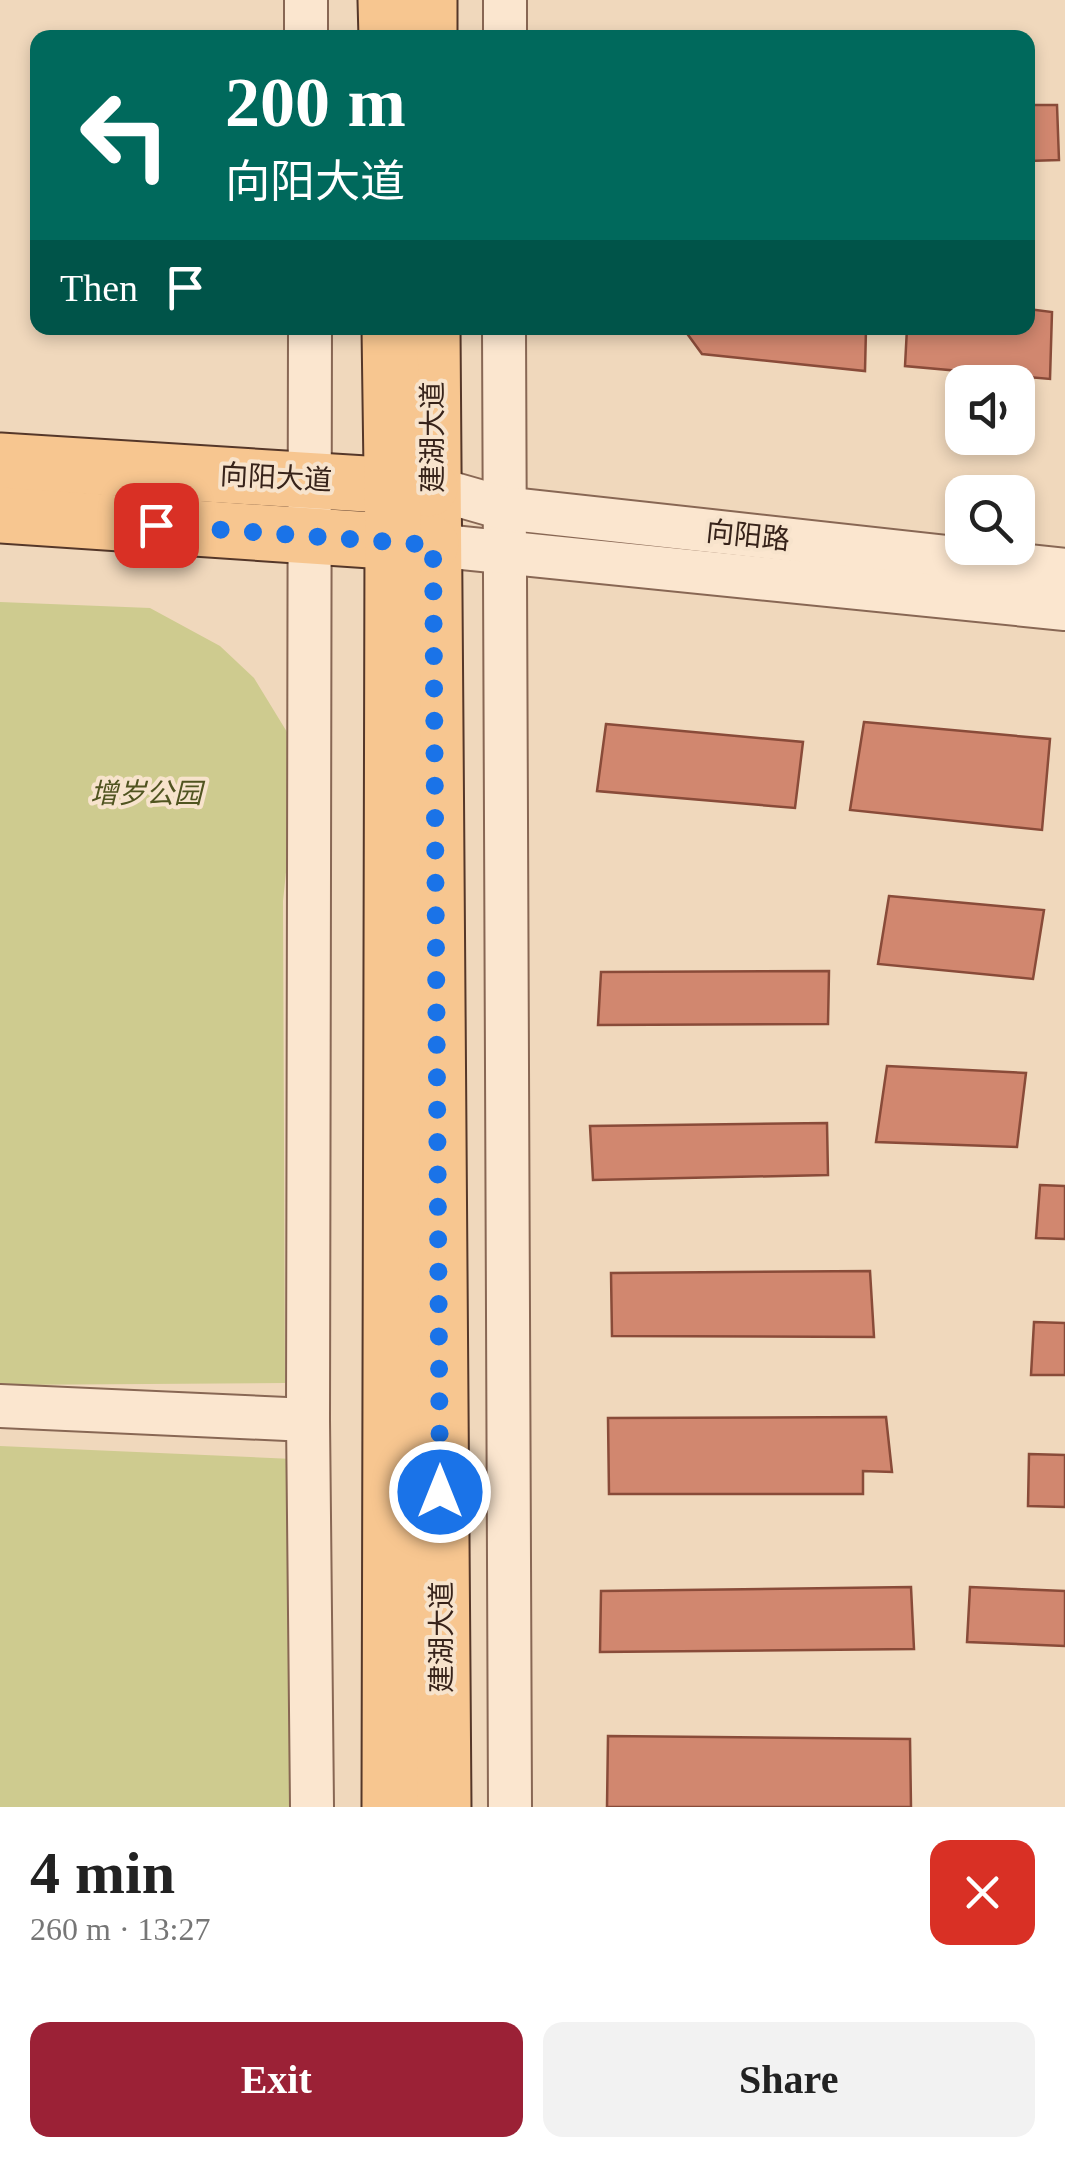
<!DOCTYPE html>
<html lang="en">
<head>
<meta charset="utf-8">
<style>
  body { margin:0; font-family:"Times New Roman","Noto Sans SC",serif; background:#f2f2f2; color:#222; height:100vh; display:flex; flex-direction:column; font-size:38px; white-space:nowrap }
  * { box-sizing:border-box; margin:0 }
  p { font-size:32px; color:#767676 }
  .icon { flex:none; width:55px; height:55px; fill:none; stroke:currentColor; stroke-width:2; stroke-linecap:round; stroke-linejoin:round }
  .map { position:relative; height:1807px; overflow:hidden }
  .drawer { display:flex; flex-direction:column; background:#fff; flex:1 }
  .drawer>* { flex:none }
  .banner { position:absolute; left:30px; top:30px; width:1005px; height:305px; border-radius:20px; box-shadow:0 5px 15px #0003; background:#00695c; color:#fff; overflow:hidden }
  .fabs { position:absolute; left:945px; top:365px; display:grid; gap:20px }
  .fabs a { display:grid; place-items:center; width:90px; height:90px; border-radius:20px; background:#fff; box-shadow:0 5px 15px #0003; font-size:50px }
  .pin { position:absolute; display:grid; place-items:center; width:85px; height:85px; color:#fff; margin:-42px; border-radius:20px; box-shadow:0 5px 15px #0006 }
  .me { position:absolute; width:110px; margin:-55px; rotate:0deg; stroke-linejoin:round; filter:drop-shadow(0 0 8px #0008) }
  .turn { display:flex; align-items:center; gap:35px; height:210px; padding:0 30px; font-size:45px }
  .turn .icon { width:130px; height:130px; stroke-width:2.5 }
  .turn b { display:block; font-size:70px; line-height:85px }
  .then { display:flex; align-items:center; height:95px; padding:0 30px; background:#0003; gap:20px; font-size:38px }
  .round { display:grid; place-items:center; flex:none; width:105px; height:105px; border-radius:20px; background:#f2f2f2 }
  .summary { display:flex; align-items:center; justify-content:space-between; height:170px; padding:0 30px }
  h1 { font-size:60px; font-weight:700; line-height:75px }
  .primary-button { display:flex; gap:20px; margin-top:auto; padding:20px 30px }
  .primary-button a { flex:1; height:115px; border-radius:20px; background:#9b2136; color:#fff; font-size:40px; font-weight:700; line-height:115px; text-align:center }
  .primary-button a+a { background:#f2f2f2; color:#222 }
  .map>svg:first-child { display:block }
  .green { fill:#cecb8f }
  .building { fill:#d1876f; stroke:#894b39; stroke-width:2.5 }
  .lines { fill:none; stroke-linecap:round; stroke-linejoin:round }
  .minor-casing { stroke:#886754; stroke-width:46 }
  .major-casing { stroke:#553729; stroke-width:59 }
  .minor { stroke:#fbe6cf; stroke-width:42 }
  .major { stroke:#f7c690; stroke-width:55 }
  .route { stroke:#1a73e8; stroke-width:18; stroke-dasharray:0 32.4 }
  .labels { text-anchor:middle; stroke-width:8; stroke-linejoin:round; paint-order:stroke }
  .street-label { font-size:28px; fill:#37231a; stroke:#f7e3cc }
  .park-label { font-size:28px; font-style:italic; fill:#505420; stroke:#f7e3cc }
</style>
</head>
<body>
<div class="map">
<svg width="1065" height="1807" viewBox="0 0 1065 1807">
  <rect width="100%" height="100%" fill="#f0d8bc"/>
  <g class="green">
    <polygon points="0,602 150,608 220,646 254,678 287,732 294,795 283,901 285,1383 0,1385"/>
    <polygon points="0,1446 293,1459 294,1807 0,1807"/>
  </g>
  <g class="building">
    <polygon points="1028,105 1057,105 1059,160 1028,161"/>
    <polygon points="1028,309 1052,312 1050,379 905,366 907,328 1028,328"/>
    <polygon points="683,328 866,328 865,371 702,354"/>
    <polygon points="864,722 1050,739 1042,830 850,810"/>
    <polygon points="606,724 803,742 795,808 597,791"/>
    <polygon points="889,896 1044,910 1033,979 878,964"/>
    <polygon points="829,971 828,1024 598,1025 601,972"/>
    <polygon points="887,1066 1026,1073 1017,1147 876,1142"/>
    <polygon points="827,1123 828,1175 593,1180 590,1126"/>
    <polygon points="1040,1185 1065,1186 1065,1239 1036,1238"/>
    <polygon points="870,1271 874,1337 612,1336 611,1273"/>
    <polygon points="1034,1322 1065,1323 1065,1375 1031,1375"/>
    <polygon points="886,1417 892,1472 863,1471 863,1494 609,1494 608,1418"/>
    <polygon points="1029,1454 1065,1455 1065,1507 1028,1506"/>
    <polygon points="911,1587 914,1649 600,1652 601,1591"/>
    <polygon points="970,1587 1065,1591 1065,1646 967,1642"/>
    <polygon points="608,1736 910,1739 911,1807 607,1807"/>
  </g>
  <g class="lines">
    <g class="minor-casing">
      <g id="minor">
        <polyline points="306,0 306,38"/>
        <polyline points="505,38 505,0"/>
        <polyline points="310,328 308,1420 312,1807"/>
        <polyline points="504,328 510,1807"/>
        <polyline points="433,488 503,508 1065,570"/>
        <polyline points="433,545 1065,609"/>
        <polyline points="0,1406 308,1420"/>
      </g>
    </g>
    <g class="major-casing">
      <g id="major">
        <polyline points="386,0 387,38"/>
        <polyline points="429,0 429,38"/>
        <polyline points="432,328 443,1807"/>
        <polyline points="0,461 430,488"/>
        <polyline points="0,515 431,544"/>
        <polyline points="390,1807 393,540 390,328"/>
      </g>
    </g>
    <use href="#minor" class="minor"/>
    <use href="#major" class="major"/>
  </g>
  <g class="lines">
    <polyline class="route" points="156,525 433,545 440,1492"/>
  </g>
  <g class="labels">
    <g class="street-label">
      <text transform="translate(432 437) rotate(-90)" y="10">建湖大道</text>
      <text transform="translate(276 477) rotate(3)" y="10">向阳大道</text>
      <text transform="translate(748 535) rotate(6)" y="10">向阳路</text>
      <text transform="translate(441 1637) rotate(-90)" y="10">建湖大道</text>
    </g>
    <g class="park-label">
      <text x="146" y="803">增岁公园</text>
    </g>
  </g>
</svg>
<div class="fabs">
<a><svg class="icon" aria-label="sound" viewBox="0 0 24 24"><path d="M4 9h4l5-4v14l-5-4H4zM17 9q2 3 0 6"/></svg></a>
<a><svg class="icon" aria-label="search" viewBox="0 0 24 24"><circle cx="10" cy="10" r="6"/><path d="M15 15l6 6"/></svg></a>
</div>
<div class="pin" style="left:156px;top:525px;background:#d93025"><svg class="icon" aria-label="arrive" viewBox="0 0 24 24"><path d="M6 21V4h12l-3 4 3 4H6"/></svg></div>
<svg class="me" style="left:440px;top:1492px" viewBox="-20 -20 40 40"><circle r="17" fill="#1a73e8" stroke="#fff" stroke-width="3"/><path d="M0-11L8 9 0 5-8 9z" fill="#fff"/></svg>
<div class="banner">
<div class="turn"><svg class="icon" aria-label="left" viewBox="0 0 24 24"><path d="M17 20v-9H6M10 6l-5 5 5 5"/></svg><div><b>200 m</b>向阳大道</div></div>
<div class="then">Then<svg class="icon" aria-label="arrive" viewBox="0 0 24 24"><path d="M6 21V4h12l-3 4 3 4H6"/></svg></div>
</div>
</div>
<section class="drawer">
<div class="summary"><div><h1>4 min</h1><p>260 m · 13:27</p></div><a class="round" style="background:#d93025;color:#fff"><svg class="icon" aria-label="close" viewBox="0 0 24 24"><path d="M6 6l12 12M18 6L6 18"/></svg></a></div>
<div class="primary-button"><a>Exit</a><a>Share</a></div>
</section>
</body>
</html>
